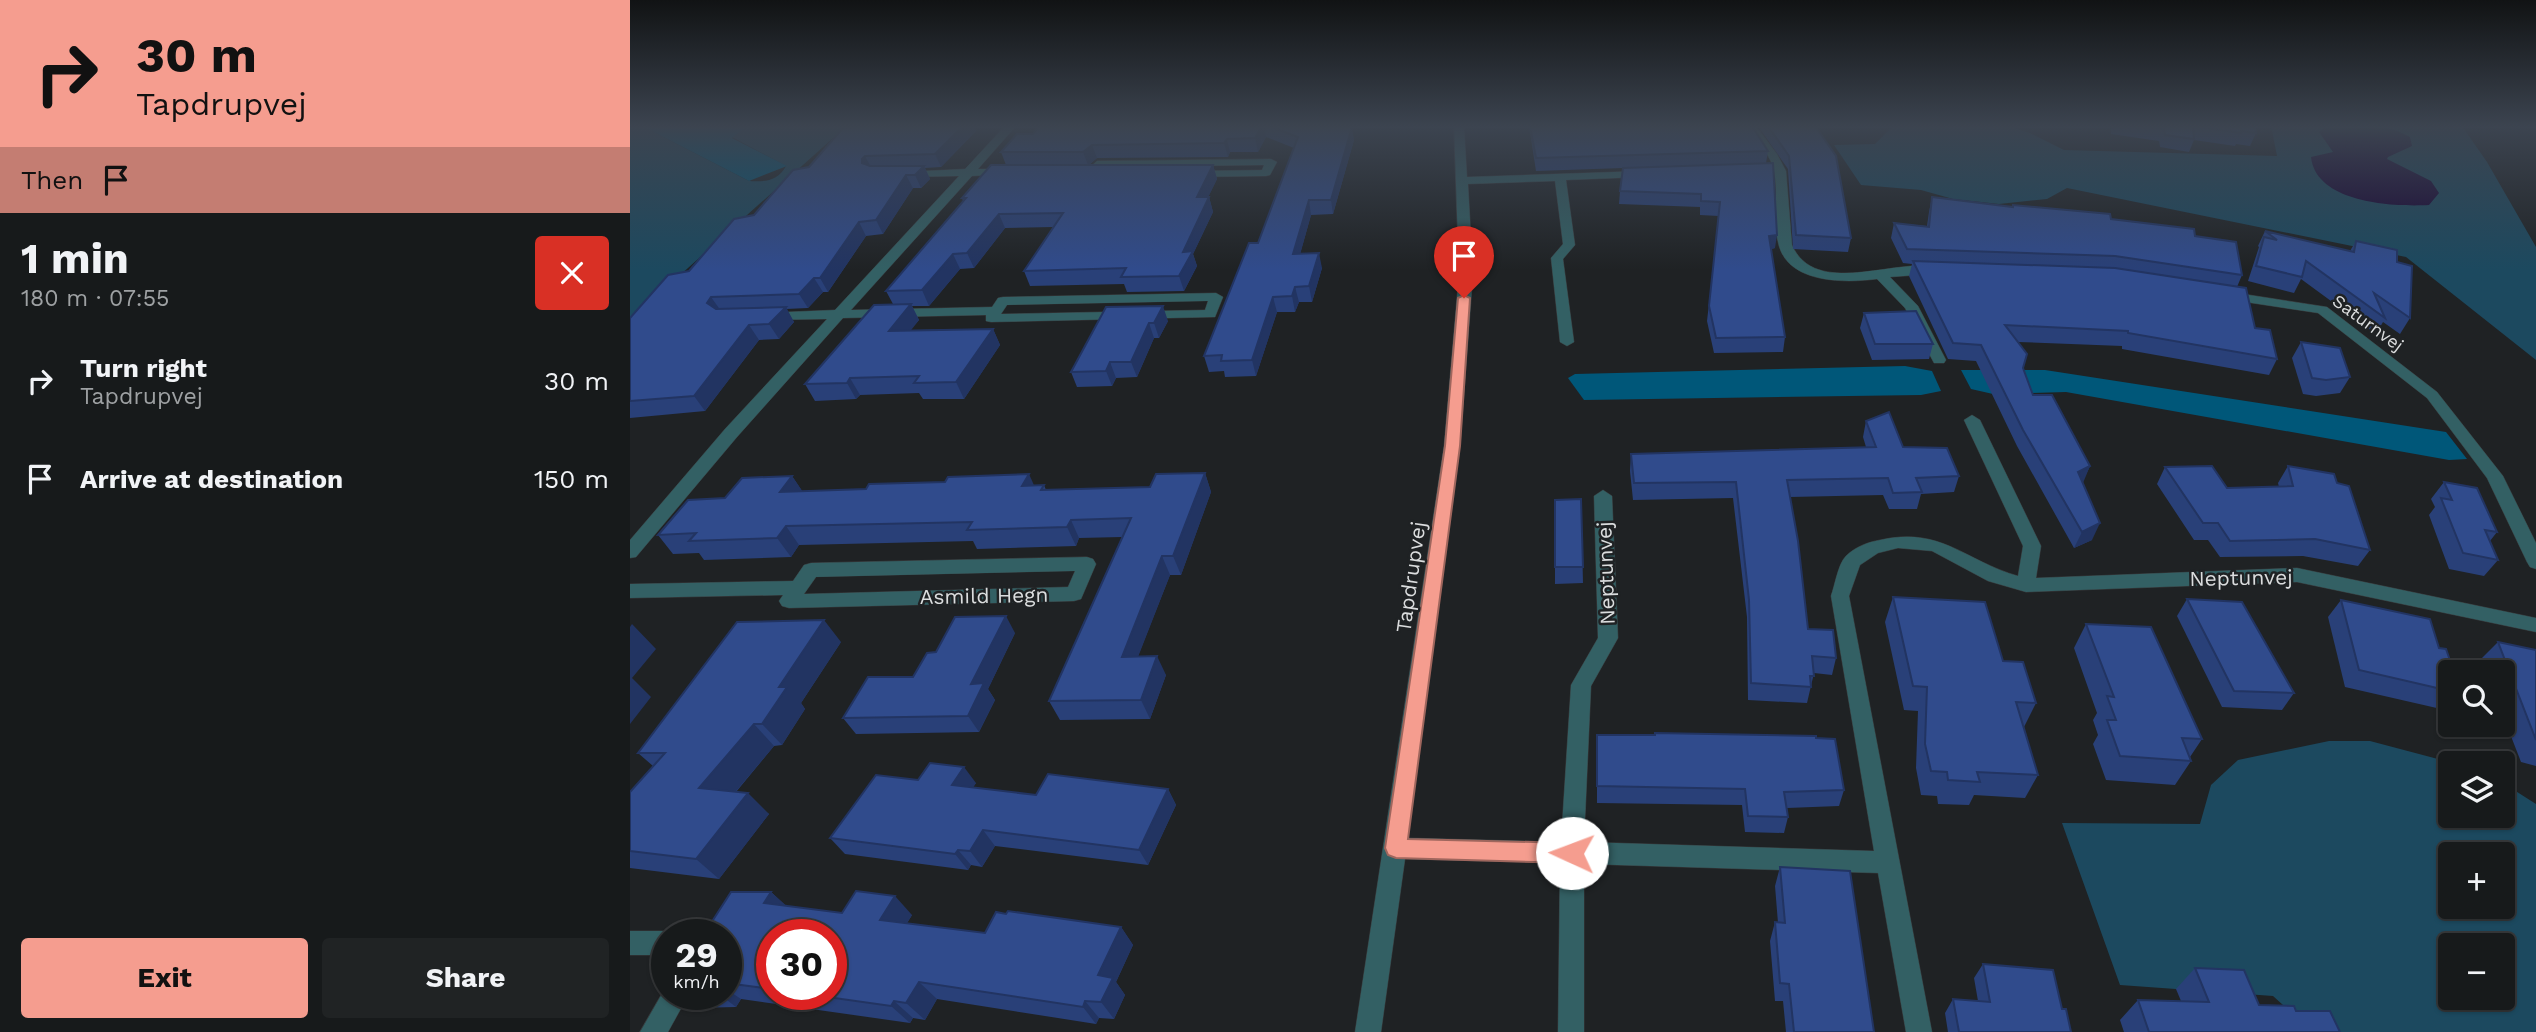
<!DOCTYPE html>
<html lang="en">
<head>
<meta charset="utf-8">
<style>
  body { margin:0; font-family:"Work Sans",sans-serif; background:#202324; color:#f1f3f6; height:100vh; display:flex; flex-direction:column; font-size:26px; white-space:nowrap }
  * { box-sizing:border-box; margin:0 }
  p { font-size:23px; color:#9ea1a3 }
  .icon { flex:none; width:38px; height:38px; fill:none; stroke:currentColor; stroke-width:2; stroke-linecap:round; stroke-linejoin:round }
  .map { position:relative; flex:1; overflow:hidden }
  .sheet { display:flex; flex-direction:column; background:#171a1b; width:630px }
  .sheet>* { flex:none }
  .guide { background:#f59d8f; color:#111; overflow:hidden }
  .buttons { position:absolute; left:1808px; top:660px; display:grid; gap:14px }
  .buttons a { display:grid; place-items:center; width:77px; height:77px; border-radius:7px; background:#171a1b; box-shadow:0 2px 5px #0004,0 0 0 2px #36383a; font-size:35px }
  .speed { position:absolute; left:21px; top:919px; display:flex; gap:14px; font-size:35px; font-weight:700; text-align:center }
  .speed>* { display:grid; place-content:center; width:91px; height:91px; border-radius:50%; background:#171a1b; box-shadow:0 2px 5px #0004,0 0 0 2px #36383a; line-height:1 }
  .speed small { font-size:18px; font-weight:400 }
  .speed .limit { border:10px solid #d22; background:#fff; color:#111 }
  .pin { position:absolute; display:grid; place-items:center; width:60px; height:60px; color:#fff; margin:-72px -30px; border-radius:50% 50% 50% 0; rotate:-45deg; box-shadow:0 0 7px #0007 }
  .pin .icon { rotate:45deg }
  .me { position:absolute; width:77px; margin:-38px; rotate:272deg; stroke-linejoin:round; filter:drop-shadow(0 0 5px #0008) }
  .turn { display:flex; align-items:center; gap:24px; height:147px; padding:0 21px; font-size:32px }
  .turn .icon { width:91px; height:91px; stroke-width:2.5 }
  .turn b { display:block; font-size:49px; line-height:60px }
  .then { display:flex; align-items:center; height:66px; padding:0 21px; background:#0003; gap:14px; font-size:26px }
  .round { display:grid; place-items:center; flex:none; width:74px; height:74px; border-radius:7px; background:#202324 }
  .summary { display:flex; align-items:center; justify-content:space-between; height:119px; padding:0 21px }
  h1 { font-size:42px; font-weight:700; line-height:52px }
  .primary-button { display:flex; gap:14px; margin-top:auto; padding:14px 21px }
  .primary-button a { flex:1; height:80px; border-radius:7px; background:#f59d8f; color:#111; font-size:28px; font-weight:700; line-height:80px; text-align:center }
  .primary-button a+a { background:#202324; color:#f1f3f6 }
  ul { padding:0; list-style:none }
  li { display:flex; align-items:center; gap:21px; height:98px; padding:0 21px }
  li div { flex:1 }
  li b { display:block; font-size:26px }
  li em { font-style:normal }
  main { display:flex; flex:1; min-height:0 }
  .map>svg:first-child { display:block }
  .green { fill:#1c495f; fill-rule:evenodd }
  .forest { fill:#005779 }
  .water { fill:#170334 }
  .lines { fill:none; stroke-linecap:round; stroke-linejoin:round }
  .minor-casing { stroke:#393c3e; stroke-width:1 }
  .minor { fill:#336064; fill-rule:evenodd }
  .wall { fill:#294078; fill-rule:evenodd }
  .shaded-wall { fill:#223462 }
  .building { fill:#304b8c; stroke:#223462; stroke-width:2 }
  .route { fill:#f59d8f; stroke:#9f665d; stroke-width:2 }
  .labels { text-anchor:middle; stroke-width:5; stroke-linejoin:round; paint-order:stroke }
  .far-street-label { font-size:18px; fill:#dbddde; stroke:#1f2224 }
  .street-label { font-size:21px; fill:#dbddde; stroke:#1f2224 }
</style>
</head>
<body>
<main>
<section class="sheet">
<div class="guide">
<div class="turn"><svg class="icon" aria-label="right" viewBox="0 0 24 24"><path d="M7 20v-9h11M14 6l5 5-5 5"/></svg><div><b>30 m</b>Tapdrupvej</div></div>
<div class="then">Then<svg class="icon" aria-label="arrive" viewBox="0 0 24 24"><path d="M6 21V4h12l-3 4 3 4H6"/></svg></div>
</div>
<div class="summary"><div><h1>1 min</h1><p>180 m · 07:55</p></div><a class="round" style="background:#d93025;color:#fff"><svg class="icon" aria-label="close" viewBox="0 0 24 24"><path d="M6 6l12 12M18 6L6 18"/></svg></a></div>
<ul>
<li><svg class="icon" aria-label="right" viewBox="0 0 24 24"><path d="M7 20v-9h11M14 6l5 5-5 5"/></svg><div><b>Turn right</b><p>Tapdrupvej</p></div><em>30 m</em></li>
<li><svg class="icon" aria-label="arrive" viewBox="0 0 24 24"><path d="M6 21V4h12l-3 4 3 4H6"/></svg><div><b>Arrive at destination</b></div><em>150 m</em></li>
</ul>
<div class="primary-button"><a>Exit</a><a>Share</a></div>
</section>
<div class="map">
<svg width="1906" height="1032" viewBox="0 0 1906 1032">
  <rect width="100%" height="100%" fill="#1f2224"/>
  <g class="green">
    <path d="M0,126H12L119,181C135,182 148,181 156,166L102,137L117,126H295L203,138L0,320Z"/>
    <polygon points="1268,126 1378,126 1400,133 1434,150 1647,156 1641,126 1832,126 1857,162 1906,247 1906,360 1776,257 1437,188 1417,199 1369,204 1323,199 1291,190 1231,185 1204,145 1245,144 1260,129"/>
    <path d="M1699,741H1740L1823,763H1820V816H1872L1873,783L1906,804V1032H1683L1643,996L1490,985L1432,823L1570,824L1581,785L1608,760ZM1820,854H1872V906H1820ZM1820,945H1872V998H1820Z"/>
  </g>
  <g class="forest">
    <polygon points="12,126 117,126 102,138 157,166 119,181"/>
    <polygon points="1275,366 1302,371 1311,391 1291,395 954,400 938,378 945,374"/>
    <polygon points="1331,370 1415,370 1816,432 1837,459 1819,460 1436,392 1363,394 1341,389"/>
  </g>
  <path class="water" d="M1696,126C1725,126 1754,122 1780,137L1782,146L1758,157L1757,159L1801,181L1809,193L1799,205C1763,207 1686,203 1681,157L1703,152L1689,132Z"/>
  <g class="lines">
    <g class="minor-casing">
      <g id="minor">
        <path d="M375,126H386L348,169H378L382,170V174L342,176L221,310L362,307L368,298L373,297L586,293L593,297L585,317L361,322L356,321V315L213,318L107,437L6,557L0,558V540L95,429L197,319L137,320L130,316L132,313L205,310L329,176L276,177L270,174L272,172L335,169ZM578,301L575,310L371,314L377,305Z"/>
        <path d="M824,126H834L837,177L1013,171L1019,174L1013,177L936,180L945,245L933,259L944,342L937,346L930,342L921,258L933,244L925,181L838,184L843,274L830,446L778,838L931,842L941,685L968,638L964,496L973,490L982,496L988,638L961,686L954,842L1244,851L1201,596C1205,585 1208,564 1216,556C1225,547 1238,542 1250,540C1311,526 1335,561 1388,576L1393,546L1334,420L1342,415L1350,420L1411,546L1406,578L1667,568L1906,618V632L1667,582L1396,592L1358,581L1302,551L1268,548L1248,553L1230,565L1219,596L1302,1032H1276L1248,873L954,864V1032H928L930,863L775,859L751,1032H725L814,446L829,274Z"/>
        <path d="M1116,126H1126L1147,154L1156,171L1162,245C1185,298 1265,258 1307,267V273L1302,274L1260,277L1288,306L1316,360L1314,363H1304L1275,308L1247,279C1216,283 1160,284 1149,246C1142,222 1149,195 1144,171C1141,154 1125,140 1116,126Z"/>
        <polygon points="641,159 647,162 640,175 636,176 562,177 556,174 562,171 632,170 634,165 471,167 463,174 448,174 442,171 448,168 459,168 467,161"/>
        <polygon points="1594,291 1697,307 1807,392 1873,476 1906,543 1906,569 1900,567 1897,562 1857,478 1797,398 1688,313 1589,298 1587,295"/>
        <path d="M457,557L463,559L466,564L451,599L444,601L159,608L152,606L149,601L153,595L0,598V584L163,581L174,565L181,563ZM445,571L438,587L174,594L186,577Z"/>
        <polygon points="0,931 37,931 46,934 37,934 37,955 0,955"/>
        <polygon points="37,985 37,994 59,994 38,1032 10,1032"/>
      </g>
    </g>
    <use href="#minor" class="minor"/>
  </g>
  <g class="wall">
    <polygon points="238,126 344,126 346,131 311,167 295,168 300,179 291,188 283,188 253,234 236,236 198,292 193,292 178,308 156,309 164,322 149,339 129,340 75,411 0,418 0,318 59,271 179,167"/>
    <polygon points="409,126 706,126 705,127 724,140 703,214 681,215 670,254 692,268 682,302 669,302 665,312 647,312 626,376 595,377 594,371 579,372 574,356 628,243 664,148 636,137 628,152 600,152 598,157 467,158 459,165 583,165 587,179 578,197 579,197 583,212 563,254 567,266 554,291 497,292 494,284 400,286 394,271 423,227 375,228 344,268 330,269 299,306 282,306 289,320 280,330 363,329 370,345 334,399 293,399 289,393 230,395 226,399 185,401 175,384 263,304 256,291 333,201 332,198 376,165 371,152 403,134"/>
    <polygon points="899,126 1122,126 1138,151 1136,163 1145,248 1141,249 1155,337 1153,352 1084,353 1077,321 1089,216 1070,215 1070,207 989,204 990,191 993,168 906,171"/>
    <polygon points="1128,126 1185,126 1221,238 1218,252 1163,249 1158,169"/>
    <polygon points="1481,126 1625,126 1626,133 1620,146 1606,144 1605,146 1564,140 1559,152 1530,147 1529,141 1481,134"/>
    <polygon points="1302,197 1382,207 1383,205 1481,219 1565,236 1612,275 1607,287 1625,328 1647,359 1639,375 1492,349 1492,346 1388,342 1393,368 1403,395 1460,466 1452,483 1462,540 1444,548 1387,446 1346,361 1318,359 1279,276 1282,264 1273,263 1261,238 1264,223 1297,226 1299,212"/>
    <polygon points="1635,231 1720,251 1726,241 1767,262 1780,318 1770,334 1753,322 1746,334 1671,279 1664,293 1618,281 1629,247 1628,246"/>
    <polygon points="476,307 538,321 529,338 524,338 507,377 486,378 482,386 447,387 441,372"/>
    <polygon points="1234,313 1303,344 1299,359 1242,360 1230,328"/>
    <polygon points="1671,342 1720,377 1710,393 1686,396 1673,394 1662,358"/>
    <polygon points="1236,421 1273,447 1329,476 1324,492 1291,494 1287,509 1259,509 1253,495 1160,497 1178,629 1206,658 1202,675 1184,673 1177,703 1118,700 1117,617 1103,498 1003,500 1000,471 1001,454 1236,447 1233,437"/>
    <polygon points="1658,466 1707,483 1740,550 1728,566 1673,556 1590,557 1578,540 1564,540 1527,484 1535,467 1597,488 1649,487 1648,483"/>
    <polygon points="575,473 581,492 551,575 540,575 508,656 536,675 520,719 430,720 419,701 492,537 449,538 446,546 347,549 343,541 169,545 161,557 74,560 69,553 43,554 28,535 95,498 162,476 172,491 414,485 416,490 520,487"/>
    <polygon points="1814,482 1867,532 1860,541 1868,560 1854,576 1819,569 1799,515 1805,507 1801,499"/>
    <polygon points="951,499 953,583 925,584 925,567"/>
    <polygon points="1263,597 1373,661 1406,703 1394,727 1408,775 1395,798 1344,795 1339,805 1308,804 1307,796 1291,795 1286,768 1288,711 1274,710 1255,622"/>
    <polygon points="1557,599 1664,693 1652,710 1592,707 1547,616"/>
    <polygon points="1711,600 1809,648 1820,672 1820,699 1811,709 1715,687 1698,617"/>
    <polygon points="1456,624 1572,739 1560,757 1561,761 1545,785 1476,780 1463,744 1468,735 1463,720 1467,713 1444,648"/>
    <polygon points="385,633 358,689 365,700 349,732 226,734 213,718 283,677 306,652"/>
    <polygon points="211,642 171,703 175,709 152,745 144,746 106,792 139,814 89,879 0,868 0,792 23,766 8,753"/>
    <polygon points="1868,642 1906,650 1906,766 1891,762 1872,713 1872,672 1857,672 1852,658"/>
    <polygon points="967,735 1186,738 1214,790 1209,806 1157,808 1158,817 1154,833 1115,832 1112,805 967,803"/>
    <polygon points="288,780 346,783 343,787 406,795 538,789 546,805 518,865 365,846 352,867 341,865 338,870 215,854 200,838"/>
    <polygon points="1150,867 1244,1032 1156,1032 1153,1001 1145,1001 1140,941 1145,922 1148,923 1145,886"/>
    <path d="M141,892L156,906L212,913L282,915L277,923L355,933L376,914L491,927L503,945L486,982L495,995L484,1019L469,1018L466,1024L307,999L295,1020L283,1018L280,1023L111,999L106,1007L65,1008L45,994H96V934ZM142,934L201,994H142Z"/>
    <polygon points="1353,964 1432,1009 1441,1032 1318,1032 1315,1013 1323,999 1348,1001 1344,978"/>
    <polygon points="1565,968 1629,1005 1666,1011 1710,1032 1494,1032 1490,1020 1508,1000 1551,1001 1546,989"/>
  </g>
  <g class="shaded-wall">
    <polygon points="333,126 344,126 346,131 311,167 305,154"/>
    <polygon points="632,126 634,126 636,137 628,152 625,138"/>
    <polygon points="722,127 724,140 703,214 701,200"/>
    <polygon points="597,139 600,152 598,157 594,143"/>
    <polygon points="462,145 467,158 458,165 453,152"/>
    <polygon points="235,156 242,169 232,163 232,159"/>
    <polygon points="583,165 587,179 571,212 567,197"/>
    <polygon points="294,166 300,179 291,188 285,175"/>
    <polygon points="276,175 283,188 253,234 246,220"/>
    <polygon points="579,197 583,212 563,254 567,266 554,291 549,276 553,252"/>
    <polygon points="679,200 681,215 666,269 663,254"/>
    <polygon points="369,214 375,228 344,268 337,253"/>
    <polygon points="229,222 236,236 198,292 190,278"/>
    <polygon points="1147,235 1145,248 1137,250 1139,236"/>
    <polygon points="689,253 692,268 682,302 679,286"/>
    <polygon points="323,254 330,269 299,306 292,290"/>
    <polygon points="184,278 193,292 178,308 169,294"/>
    <polygon points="665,287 669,302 665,312 662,296"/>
    <polygon points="81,297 91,311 77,303"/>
    <polygon points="643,297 647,312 626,376 622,360"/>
    <polygon points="281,304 289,320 268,347 259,331"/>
    <polygon points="533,306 538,321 529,338 524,323"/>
    <polygon points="156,307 164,322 149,339 139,324"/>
    <polygon points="519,323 524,338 507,377 501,362"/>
    <polygon points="119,325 129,340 75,411 64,396"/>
    <polygon points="363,329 370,345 334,399 326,382"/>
    <polygon points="480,362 486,378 482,386 476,371"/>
    <polygon points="220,378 230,395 226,399 217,383"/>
    <polygon points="1460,466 1453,483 1441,488 1448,472"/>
    <polygon points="575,473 581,492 551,575 543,556"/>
    <polygon points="399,474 407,492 392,486"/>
    <polygon points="162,476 175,495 150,492"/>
    <polygon points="441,520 449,538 446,546 437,527"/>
    <polygon points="1470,523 1462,540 1444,548 1452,532"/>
    <polygon points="156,526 169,545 161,557 147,538"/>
    <polygon points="532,556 540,575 501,675 492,657"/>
    <polygon points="376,616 385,633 358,689 365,700 349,732 338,716 341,684"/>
    <polygon points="194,620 211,642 171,703 175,709 152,745 132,724 149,687"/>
    <polygon points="2,624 26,649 2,678 21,697 0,724 0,627"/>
    <polygon points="527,656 536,675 520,719 511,700"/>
    <polygon points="124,724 144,746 91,809 69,788"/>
    <polygon points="334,767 346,783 334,801 322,785"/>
    <polygon points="538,789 546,805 518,865 509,850"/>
    <polygon points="118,793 139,814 89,879 66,859"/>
    <polygon points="353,830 365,846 352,867 340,851"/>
    <polygon points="328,850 341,865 338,870 325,854"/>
    <polygon points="141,892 161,910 134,903"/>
    <polygon points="265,896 282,915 268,938 250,920"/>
    <polygon points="491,927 503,945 486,982 495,995 484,1019 471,1002 468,975"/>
    <polygon points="289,982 307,999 295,1020 276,1003"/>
    <polygon points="96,989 111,999 106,1007 89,994 96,994"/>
    <polygon points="264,1001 283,1018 280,1023 261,1006"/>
    <polygon points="455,1001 469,1018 466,1024 453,1007"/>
  </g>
  <g class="building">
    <polygon points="238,126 333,126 305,154 235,156 232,159 232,163 240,166 294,166 285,175 276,175 246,220 229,222 190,278 184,278 169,294 81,297 77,303 86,309 156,307 139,324 119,325 64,396 0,401 0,318 38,275 59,271 104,219 124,215 163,170 179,167 213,128"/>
    <polygon points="409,126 632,126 625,138 597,139 594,143 462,145 453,152 371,152 387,134 403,134"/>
    <polygon points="639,126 722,127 701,200 679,200 663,254 689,253 679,286 665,287 662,296 643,297 622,360 591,361 592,355 574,356 619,243 628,243 668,137"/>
    <polygon points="900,126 1122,126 1138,151 906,158"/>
    <polygon points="1138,126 1185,126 1206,156 1221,238 1166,235 1159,156"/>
    <polygon points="1515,126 1625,126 1626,133 1611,131 1611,133 1563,126 1564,139 1535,135 1534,129"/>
    <polygon points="1143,163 1147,235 1139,236 1155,337 1086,338 1079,306 1090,202 1071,201 1071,194 990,191 993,168"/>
    <polygon points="361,165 583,165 567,197 579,197 553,252 563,251 549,276 491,277 496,268 394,271 433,213 369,214 337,253 323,254 292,290 256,291 336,198 332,198"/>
    <polygon points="1302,197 1383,207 1383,205 1480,214 1481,219 1564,229 1565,236 1606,242 1612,275 1485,256 1277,249 1264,223 1299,227"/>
    <polygon points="1635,231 1724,252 1726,241 1767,250 1767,262 1782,266 1780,318 1744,293 1755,318 1676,261 1672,277 1626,266 1634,237 1647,240"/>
    <polygon points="1283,261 1485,268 1616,288 1625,328 1640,330 1647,359 1498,333 1498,331 1375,325 1397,354 1393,368 1403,395 1422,395 1460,466 1448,472 1470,523 1452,532 1393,430 1351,345 1323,343"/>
    <polygon points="281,304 259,331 363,329 326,382 284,383 289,376 220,378 217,383 175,384 244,305"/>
    <polygon points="533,306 524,323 519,323 501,362 480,362 476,371 441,372 476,307"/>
    <polygon points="1286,311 1303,344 1245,344 1234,313"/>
    <polygon points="1671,342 1710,348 1720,377 1696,380 1682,378"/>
    <polygon points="1259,412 1273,447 1317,448 1329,476 1286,478 1292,492 1263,493 1258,478 1157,480 1168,541 1178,629 1203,630 1206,658 1182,656 1184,676 1180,676 1181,687 1121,683 1119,600 1106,482 1004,483 1001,454 1246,447 1236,421"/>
    <polygon points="1582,466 1597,488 1663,486 1658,466 1704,474 1707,483 1719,486 1740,550 1685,539 1600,541 1588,523 1573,523 1535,467"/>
    <polygon points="575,473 543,556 532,556 492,657 527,656 511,700 419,701 501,518 441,520 437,527 337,530 342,522 156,526 147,538 59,541 66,533 28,535 58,500 95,498 112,478 162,476 150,492 236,489 239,484 315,482 318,477 399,474 392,486 414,485 411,490 520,487 526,474"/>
    <polygon points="1814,482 1847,488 1867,532 1855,530 1868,560 1833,553 1811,498 1822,500"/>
    <polygon points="951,499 953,567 925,567 925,500"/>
    <polygon points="1263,597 1355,602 1373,661 1393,662 1406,703 1386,702 1408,775 1347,772 1350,782 1318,780 1317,772 1301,771 1295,744 1297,687 1283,686"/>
    <polygon points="1557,599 1612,602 1664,693 1604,691"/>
    <polygon points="1711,600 1800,619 1809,648 1816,649 1824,672 1820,672 1820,691 1729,670"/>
    <polygon points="376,616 341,684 354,683 338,716 213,718 238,677 283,677 297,653 306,652 325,617"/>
    <polygon points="194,620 149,687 157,687 132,724 124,724 69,788 118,793 66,859 0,851 0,792 35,753 8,753 107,622"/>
    <polygon points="1456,624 1521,627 1572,739 1552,738 1561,761 1490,756 1477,720 1486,720 1477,696 1484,697"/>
    <polygon points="1868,642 1906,650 1906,740"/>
    <polygon points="1025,733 1186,736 1186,738 1205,739 1214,790 1154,792 1158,817 1118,816 1115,789 967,786 967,735 1025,735"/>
    <polygon points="300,763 334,767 322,785 406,795 418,774 538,789 509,850 353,830 340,851 328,850 325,854 200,838 246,775 288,780"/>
    <polygon points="1150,867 1220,871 1244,1032 1164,1032 1159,984 1150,983 1145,922 1155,923"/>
    <polygon points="226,891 265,896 250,920 355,933 366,912 376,914 378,911 491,927 468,975 483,978 471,1002 455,1001 453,1007 289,982 276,1003 264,1001 261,1006 176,994 201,994 201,934 142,934 142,989 96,983 96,934 74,934 101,892 141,892 134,903 212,913"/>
    <polygon points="1353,964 1423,970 1432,1009 1436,1009 1441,1032 1329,1032 1323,999 1360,1002"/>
    <polygon points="1565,968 1614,970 1629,1005 1664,1006 1666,1011 1700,1011 1710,1032 1519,1032 1508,1000 1579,1002"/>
  </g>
  <linearGradient id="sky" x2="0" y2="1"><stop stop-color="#111314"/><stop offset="0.47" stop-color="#3c4450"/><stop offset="1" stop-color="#3c4450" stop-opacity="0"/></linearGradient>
  <rect width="1906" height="270" fill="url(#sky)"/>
  <polygon class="route" points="834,295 840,298 830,446 778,839 942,843 949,846 953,853 949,860 942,863 766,858 758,855 755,848 815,446 828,298"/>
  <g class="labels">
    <g class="far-street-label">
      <text transform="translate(1738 323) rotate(36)" y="6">Saturnvej</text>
    </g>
    <g class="street-label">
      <text transform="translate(976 573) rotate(-92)" y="7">Neptunvej</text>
      <text transform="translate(781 577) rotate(-82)" y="7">Tapdrupvej</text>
      <text transform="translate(1611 578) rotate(-1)" y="7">Neptunvej</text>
      <text transform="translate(354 596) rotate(-1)" y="7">Asmild Hegn</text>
    </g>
  </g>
</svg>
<div class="buttons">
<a><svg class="icon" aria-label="search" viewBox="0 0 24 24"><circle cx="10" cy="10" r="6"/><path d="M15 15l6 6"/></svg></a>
<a><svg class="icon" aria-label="layers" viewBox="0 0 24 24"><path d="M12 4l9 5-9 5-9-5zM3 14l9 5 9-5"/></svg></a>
<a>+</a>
<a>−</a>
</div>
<div class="speed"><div>29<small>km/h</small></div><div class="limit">30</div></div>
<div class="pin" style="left:834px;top:298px;background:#d93025"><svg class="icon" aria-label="arrive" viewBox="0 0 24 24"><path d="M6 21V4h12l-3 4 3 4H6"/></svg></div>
<svg class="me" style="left:942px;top:853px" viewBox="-20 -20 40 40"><circle r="19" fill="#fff"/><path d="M0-13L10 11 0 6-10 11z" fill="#f59d8f"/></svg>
</div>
</main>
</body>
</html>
